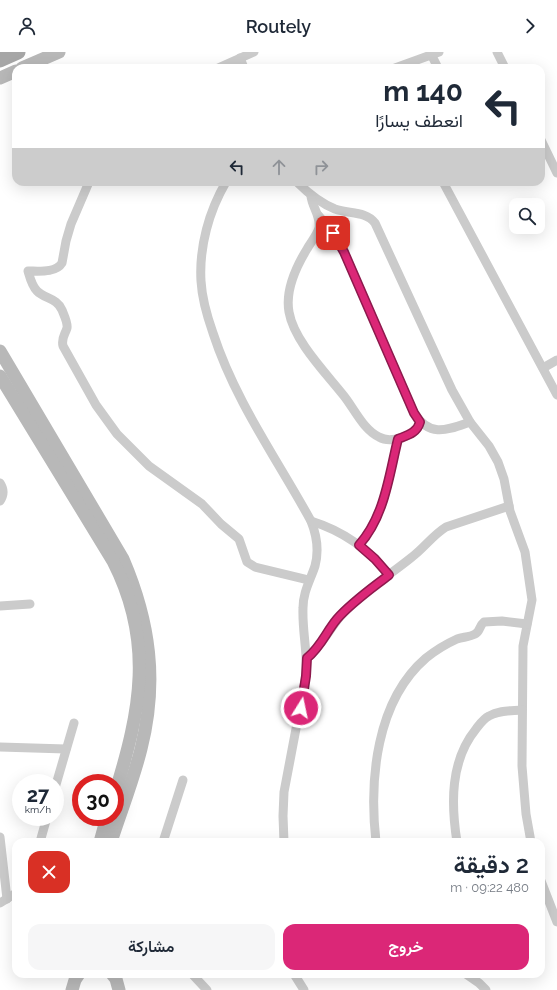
<!DOCTYPE html>
<html lang="ar">
<head>
<meta charset="utf-8">
<style>
  body { margin:0; font-family:Raleway,Vazirmatn,sans-serif; background:#f6f6f7; color:#1f2937; direction:rtl; height:100vh; display:flex; flex-direction:column; font-size:15px; white-space:nowrap }
  * { box-sizing:border-box; margin:0 }
  p { font-size:13px; color:#747a83 }
  .icon { flex:none; width:22px; height:22px; fill:none; stroke:currentColor; stroke-width:2; stroke-linecap:round; stroke-linejoin:round }
  .map { position:relative; flex:1; overflow:hidden; direction:ltr }
  .sheet { position:absolute; left:12px; top:786px; width:533px; height:140px; display:flex; flex-direction:column; background:#fff; border-radius:12px; box-shadow:0 4px 16px #0002; direction:rtl }
  .sheet>* { flex:none }
  .banner { position:absolute; left:12px; top:12px; width:533px; height:122px; border-radius:12px; box-shadow:0 4px 16px #0002; direction:rtl; background:#fff; color:#1f2937; overflow:hidden }
  .fabs { position:absolute; left:509px; top:146px; display:grid; gap:8px }
  .fabs a { display:grid; place-items:center; width:36px; height:36px; border-radius:8px; background:#fff; box-shadow:0 4px 16px #0002; font-size:20px }
  .speed { position:absolute; left:12px; top:722px; display:flex; gap:8px; font-size:20px; font-weight:700; text-align:center }
  .speed>* { display:grid; place-content:center; width:52px; height:52px; border-radius:50%; background:#fff; box-shadow:0 4px 16px #0002; line-height:1 }
  .speed small { font-size:10px; font-weight:400 }
  .speed .limit { border:6px solid #d22; background:#fff; color:#111 }
  .pin { position:absolute; display:grid; place-items:center; width:34px; height:34px; color:#fff; margin:-17px; border-radius:8px; box-shadow:0 2px 6px #0006 }
  .me { position:absolute; width:44px; margin:-22px; rotate:10deg; stroke-linejoin:round; filter:drop-shadow(0 0 3px #0008) }
  .turn { display:flex; align-items:center; gap:14px; height:84px; padding:0 16px; font-size:18px }
  .turn .icon { width:52px; height:52px; stroke-width:2.5 }
  .turn b { display:block; font-size:28px; line-height:34px }
  .lanes { display:flex; align-items:center; height:38px; padding:0 16px; background:#0003; justify-content:center; gap:20px; direction:ltr }
  .lanes .off { opacity:.35 }
  .round { display:grid; place-items:center; flex:none; width:42px; height:42px; border-radius:12px; background:#f6f6f7 }
  .head { display:flex; align-items:center; justify-content:space-between; height:68px; padding:0 16px }
  h1 { font-size:24px; font-weight:600; line-height:30px }
  .cta { display:flex; gap:8px; margin-top:auto; padding:8px 16px }
  .cta a { flex:1; height:46px; border-radius:12px; background:#db2777; color:#fff; font-size:16px; font-weight:600; line-height:46px; text-align:center }
  .cta a+a { background:#f6f6f7; color:#1f2937 }
  header { display:flex; justify-content:space-between; align-items:center; height:52px; padding:0 16px; background:#fff; font-size:18px; font-weight:600 }
  .map>svg:first-child { display:block }
  .lines { fill:none; stroke-linecap:round; stroke-linejoin:round }
  .street { stroke:#cbcbcb; stroke-width:9 }
  .secondary { stroke:#b8b8b8; stroke-width:13 }
  .primary { stroke:#a6a6a6; stroke-width:15 }
  .route-casing { stroke:#8e194d; stroke-width:10 }
  .route { stroke:#db2777; stroke-width:7 }
</style>
</head>
<body>
<header><svg class="icon" aria-label="forward" viewBox="0 0 24 24"><path d="M9 5l7 7-7 7"/></svg>Routely<svg class="icon" aria-label="person" viewBox="0 0 24 24"><circle cx="12" cy="8" r="4"/><path d="M4 21q1-7 8-7t8 7"/></svg></header>
<div class="map">
<svg width="557" height="938" viewBox="0 0 557 938">
  <rect width="100%" height="100%" fill="#fff"/>
  <g class="lines">
    <g class="street">
      <polyline points="497,0 505,16"/>
      <polyline points="432,4 438,16"/>
      <polyline points="240,6 244,16"/>
      <polyline points="218,16 254,0"/>
      <polyline points="395,16 439,0"/>
      <polyline points="541,88 557,121"/>
      <path d="M89,130L71,172L66,189L62,211C56,221 39,219 28,219C30,226 32,234 37,239C45,247 57,246 62,258C64,263 68,271 67,276C65,283 61,286 63,294L96,353L117,382L149,414L202,452L221,472L239,487L247,510L255,515L309,528"/>
      <path d="M226,130C209,159 199,195 201,229C202,247 207,264 213,281C235,349 277,407 311,469C317,484 319,499 315,514C310,529 303,540 303,556C302,579 308,601 306,624L284,740L283,764L284,790"/>
      <path d="M297,130C308,141 320,151 335,157C349,162 366,159 375,171L452,338L470,370L489,394L498,410L504,427L510,459L525,500L532,548L523,594L522,714L526,762L531,790"/>
      <polyline points="443,130 557,343"/>
      <path d="M311,144C312,155 321,164 319,176C317,183 311,190 307,197C296,215 285,238 289,260C294,289 326,321 344,344C355,358 363,377 379,385C388,390 397,387 406,384C413,381 418,378 420,370"/>
      <path d="M318,163L333,181L344,200L414,361C430,386 447,378 470,370"/>
      <polyline points="543,316 557,308"/>
      <path d="M0,431C4,437 4,443 0,449"/>
      <path d="M311,469C343,479 368,496 389,523"/>
      <path d="M359,493C385,464 389,423 398,387"/>
      <polyline points="0,554 30,552"/>
      <path d="M307,606C323,594 331,573 345,559C365,538 390,523 412,505C424,496 433,483 446,475L509,454"/>
      <polyline points="0,695 66,697"/>
      <polyline points="55,736 74,671"/>
      <polyline points="0,785 7,847"/>
      <polyline points="40,790 47,765"/>
      <polyline points="163,790 183,728"/>
      <path d="M376,790C369,728 376,649 426,606C436,598 446,592 457,587C463,585 470,585 475,582C480,580 479,574 484,570L502,569L527,572"/>
      <path d="M457,790C451,752 450,709 476,677C480,672 483,667 489,664C499,658 511,659 522,658"/>
      <polyline points="541,829 557,870"/>
      <polyline points="0,851 16,841"/>
      <polyline points="192,922 207,938"/>
      <polyline points="294,922 304,938"/>
      <polyline points="466,922 479,931 486,938"/>
    </g>
    <g class="secondary">
      <polyline points="22,16 59,0"/>
      <polyline points="0,26 16,19"/>
      <path d="M0,299L123,507C150,570 158,630 141,697C133,729 121,759 111,790"/>
      <path d="M0,324L113,509C154,589 141,658 115,741"/>
      <polyline points="100,790 107,765"/>
      <polyline points="112,922 116,927 119,938"/>
      <polyline points="72,938 75,928 79,922"/>
    </g>
    <polyline class="primary" points="0,8 18,0"/>
  </g>
  <g class="lines">
    <g class="route-casing">
      <path id="route" d="M301,656L306,624L307,606C321,595 326,580 337,567C352,550 371,537 389,523L375,507L359,493C385,464 389,423 398,387C408,383 417,381 420,370L414,361L344,200L333,181"/>
    </g>
    <use href="#route" class="route"/>
  </g>
</svg>
<div class="fabs">
<a><svg class="icon" aria-label="search" viewBox="0 0 24 24"><circle cx="10" cy="10" r="6"/><path d="M15 15l6 6"/></svg></a>
</div>
<div class="speed"><div>27<small>km/h</small></div><div class="limit">30</div></div>
<div class="pin" style="left:333px;top:181px;background:#d93025"><svg class="icon" aria-label="arrive" viewBox="0 0 24 24"><path d="M6 21V4h12l-3 4 3 4H6"/></svg></div>
<svg class="me" style="left:301px;top:656px" viewBox="-20 -20 40 40"><circle r="17" fill="#db2777" stroke="#fff" stroke-width="3"/><path d="M0-11L8 9 0 5-8 9z" fill="#fff"/></svg>
<div class="banner">
<div class="turn"><svg class="icon" aria-label="left" viewBox="0 0 24 24"><path d="M17 20v-9H6M10 6l-5 5 5 5"/></svg><div><b>140 m</b>انعطف يسارًا</div></div>
<div class="lanes"><svg class="icon" aria-label="left" viewBox="0 0 24 24"><path d="M17 20v-9H6M10 6l-5 5 5 5"/></svg><svg class="icon off" aria-label="ahead" viewBox="0 0 24 24"><path d="M12 20V5M6 11l6-6 6 6"/></svg><svg class="icon off" aria-label="right" viewBox="0 0 24 24"><path d="M7 20v-9h11M14 6l5 5-5 5"/></svg></div>
</div>
<section class="sheet">
<div class="head"><div><h1>2 دقيقة</h1><p>480 m · 09:22</p></div><a class="round" style="background:#d93025;color:#fff"><svg class="icon" aria-label="close" viewBox="0 0 24 24"><path d="M6 6l12 12M18 6L6 18"/></svg></a></div>
<div class="cta"><a>خروج</a><a>مشاركة</a></div>
</section>
</div>
</body>
</html>
